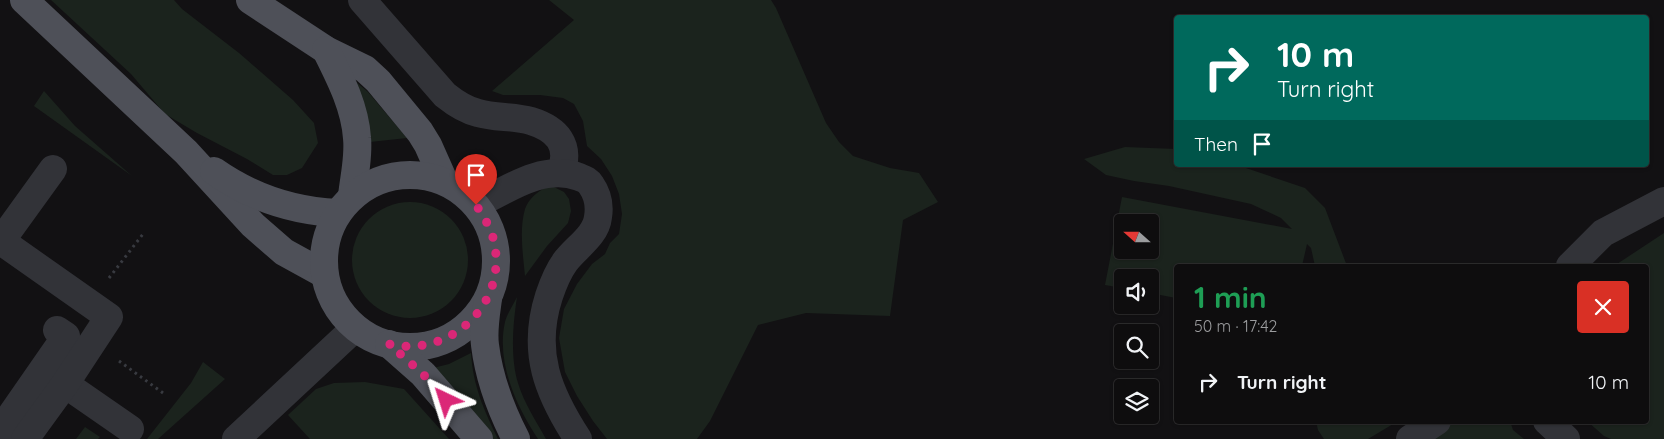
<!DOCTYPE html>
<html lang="en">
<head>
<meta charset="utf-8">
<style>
  body { margin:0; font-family:Quicksand,sans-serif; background:#171617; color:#f1f3f6; height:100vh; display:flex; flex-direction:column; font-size:19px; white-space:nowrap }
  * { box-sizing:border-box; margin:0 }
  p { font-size:16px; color:#9b9c9e }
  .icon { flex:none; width:28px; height:28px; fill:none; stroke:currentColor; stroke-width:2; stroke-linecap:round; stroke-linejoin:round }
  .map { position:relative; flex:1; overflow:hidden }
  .side { position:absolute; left:1174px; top:264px; width:475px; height:160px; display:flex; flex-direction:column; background:#0e0d0e; border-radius:5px; box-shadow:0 1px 4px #0004,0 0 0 1px #2e2d2e }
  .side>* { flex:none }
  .top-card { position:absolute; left:1174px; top:15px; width:475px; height:152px; border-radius:5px; box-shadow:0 1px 4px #0004,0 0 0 1px #2e2d2e; background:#00695c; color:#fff; overflow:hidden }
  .needle { width:32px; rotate:291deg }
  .tools { position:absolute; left:1114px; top:214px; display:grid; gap:10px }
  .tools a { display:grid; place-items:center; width:45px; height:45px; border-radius:5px; background:#0e0d0e; box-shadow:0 1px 4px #0004,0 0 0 1px #2e2d2e; font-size:25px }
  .pin { position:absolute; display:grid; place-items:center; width:42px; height:42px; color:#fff; margin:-51px -21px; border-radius:50% 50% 50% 0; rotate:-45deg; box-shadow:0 0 5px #0007 }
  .pin .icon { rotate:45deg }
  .me { position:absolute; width:55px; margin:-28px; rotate:319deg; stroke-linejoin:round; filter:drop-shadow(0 0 4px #0008) }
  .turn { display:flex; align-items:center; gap:18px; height:105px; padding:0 20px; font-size:22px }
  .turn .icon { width:65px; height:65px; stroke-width:2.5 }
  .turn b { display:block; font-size:35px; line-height:42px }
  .then { display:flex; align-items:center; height:48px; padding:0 20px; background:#0003; gap:10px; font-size:19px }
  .round { display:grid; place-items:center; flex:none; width:52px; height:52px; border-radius:5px; background:#171617 }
  .head { display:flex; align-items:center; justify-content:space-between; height:85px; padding:0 20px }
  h1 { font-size:30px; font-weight:700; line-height:38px; color:#1e9e55 }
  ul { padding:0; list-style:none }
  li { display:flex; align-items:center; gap:15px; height:65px; padding:0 20px }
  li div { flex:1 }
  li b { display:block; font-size:19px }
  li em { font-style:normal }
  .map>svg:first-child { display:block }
  .green { fill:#1b231d; fill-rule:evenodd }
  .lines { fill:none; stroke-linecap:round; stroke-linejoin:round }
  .path { stroke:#383a40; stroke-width:3; stroke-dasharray:2.5 4; stroke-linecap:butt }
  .minor { stroke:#323338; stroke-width:28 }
  .major { stroke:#4e5058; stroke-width:28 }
  .route { stroke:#db2777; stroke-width:9; stroke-dasharray:0 16.2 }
</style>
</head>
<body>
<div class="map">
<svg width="1664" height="439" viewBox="0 0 1664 439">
  <rect width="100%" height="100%" fill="#121113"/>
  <g class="green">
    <polygon points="51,0 174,0 182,9 239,53 293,100 314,123 318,143 302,168 287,175 273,175 247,159 197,133 165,114 131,74"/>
    <polygon points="549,0 771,0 776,8 826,123 839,142 853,156 890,168 919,173 938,202 903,220 890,316 806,313 758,325 710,421 697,439 607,439 593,421 577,396 565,372 559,338 564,309 577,284 592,264 605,254 610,243 619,234 622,214 619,194 612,176 601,159 587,146 583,121 574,104 563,98 540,95 503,95 492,91 574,20"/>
    <polygon points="350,77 368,92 407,138 370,142"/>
    <polygon points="44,91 75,126 132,176 34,106"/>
    <path d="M1125,147L1176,149V165H1237L1305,188L1325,208L1347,266H1315L1311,248L1307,244L1302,266H1176V298L1150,293V278H1122V288L1105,285L1122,197L1292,229L1281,218L1251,204L1169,186L1134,181L1106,175L1084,159ZM1122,222H1150V250H1122Z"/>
    <path d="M550,185L564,192L569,199L571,211L568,223L547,246L525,276C523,255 519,230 525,209C529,197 540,190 550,185Z"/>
    <circle cx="410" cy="260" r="58"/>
    <polygon points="1664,233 1664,439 1611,439 1604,436 1587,421 1646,421 1646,266 1614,266"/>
    <path d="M517,297C513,323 510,357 518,383C524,403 536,421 546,439H538C516,406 496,362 505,322C507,314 513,305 517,297Z"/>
    <path d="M471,353C473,386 484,410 498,439H488L433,368L449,364Z"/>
    <polygon points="203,362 225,379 158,439 147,439 191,383"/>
    <polygon points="365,382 404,389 449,439 310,439 288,415 316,389 334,383"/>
    <polygon points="1316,421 1398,421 1368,439 1324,439 1318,430"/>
    <polygon points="1449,421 1510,421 1513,430 1524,439 1421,439"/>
    <polygon points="85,427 100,437 98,439 76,439"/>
  </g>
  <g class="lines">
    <g class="path">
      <polyline points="109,278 143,234"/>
      <polyline points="119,361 163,393"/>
    </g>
    <g class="minor">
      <path d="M362,0L445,95C455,103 465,110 478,113C495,118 514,116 531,121C557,129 571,145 561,172"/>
      <path d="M476,205C506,190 544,163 579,177C584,179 588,180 591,185C598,195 600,205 598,217C596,236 575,248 565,262C557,273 553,284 549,296C531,352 548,393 578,439"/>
      <polyline points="1570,266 1603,233 1664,201"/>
      <polyline points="65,384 130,429"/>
      <polyline points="1547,421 1566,439"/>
      <polyline points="0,431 66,336 57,330"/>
      <polyline points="25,439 65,384 109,317 1,241 53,169"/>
      <polyline points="236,439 355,328"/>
      <polyline points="1410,439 1437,421"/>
    </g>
    <g class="major">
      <polyline points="24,0 186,152 253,225 284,252 324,274"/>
      <polyline points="250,0 326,50 365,69 378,81 420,132 428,145 444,181"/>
      <path d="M326,50C340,78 355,107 357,138C359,157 354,177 352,196"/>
      <path d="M214,171C251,197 293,211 338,213"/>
      <circle cx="410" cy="261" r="86"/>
      <path d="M488,299C486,314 483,330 485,345C489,378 501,410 516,439"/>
      <polyline points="389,344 423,374 479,439"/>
    </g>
  </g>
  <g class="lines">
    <path class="route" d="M446,400L423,374L389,344C448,358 505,307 495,247C493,231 484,217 476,205"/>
  </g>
</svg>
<div class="tools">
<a><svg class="needle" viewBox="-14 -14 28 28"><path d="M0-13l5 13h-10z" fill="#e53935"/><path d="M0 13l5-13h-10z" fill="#9b9c9e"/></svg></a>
<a><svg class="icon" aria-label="sound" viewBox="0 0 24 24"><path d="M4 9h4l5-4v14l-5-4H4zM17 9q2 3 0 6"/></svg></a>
<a><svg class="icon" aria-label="search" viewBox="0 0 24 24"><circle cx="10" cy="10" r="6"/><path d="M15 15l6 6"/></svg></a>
<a><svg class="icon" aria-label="layers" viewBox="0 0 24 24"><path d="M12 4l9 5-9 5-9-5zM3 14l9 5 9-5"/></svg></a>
</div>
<div class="pin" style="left:476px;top:205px;background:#d93025"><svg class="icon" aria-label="arrive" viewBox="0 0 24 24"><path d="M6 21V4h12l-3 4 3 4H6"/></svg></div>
<svg class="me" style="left:446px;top:400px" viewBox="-20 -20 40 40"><path d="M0-17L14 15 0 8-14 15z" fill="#db2777" stroke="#fff" stroke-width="4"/></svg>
<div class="top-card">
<div class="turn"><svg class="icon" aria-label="right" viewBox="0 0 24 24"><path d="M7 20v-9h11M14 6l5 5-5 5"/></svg><div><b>10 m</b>Turn right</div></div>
<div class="then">Then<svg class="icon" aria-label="arrive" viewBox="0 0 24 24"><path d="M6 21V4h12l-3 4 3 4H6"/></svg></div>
</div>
<section class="side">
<div class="head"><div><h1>1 min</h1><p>50 m · 17:42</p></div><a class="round" style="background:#d93025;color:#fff"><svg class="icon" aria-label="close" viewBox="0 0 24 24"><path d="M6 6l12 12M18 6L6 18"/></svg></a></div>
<ul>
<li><svg class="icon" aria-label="right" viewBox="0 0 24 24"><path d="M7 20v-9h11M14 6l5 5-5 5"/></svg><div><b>Turn right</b></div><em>10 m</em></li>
</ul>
</section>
</div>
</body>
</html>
